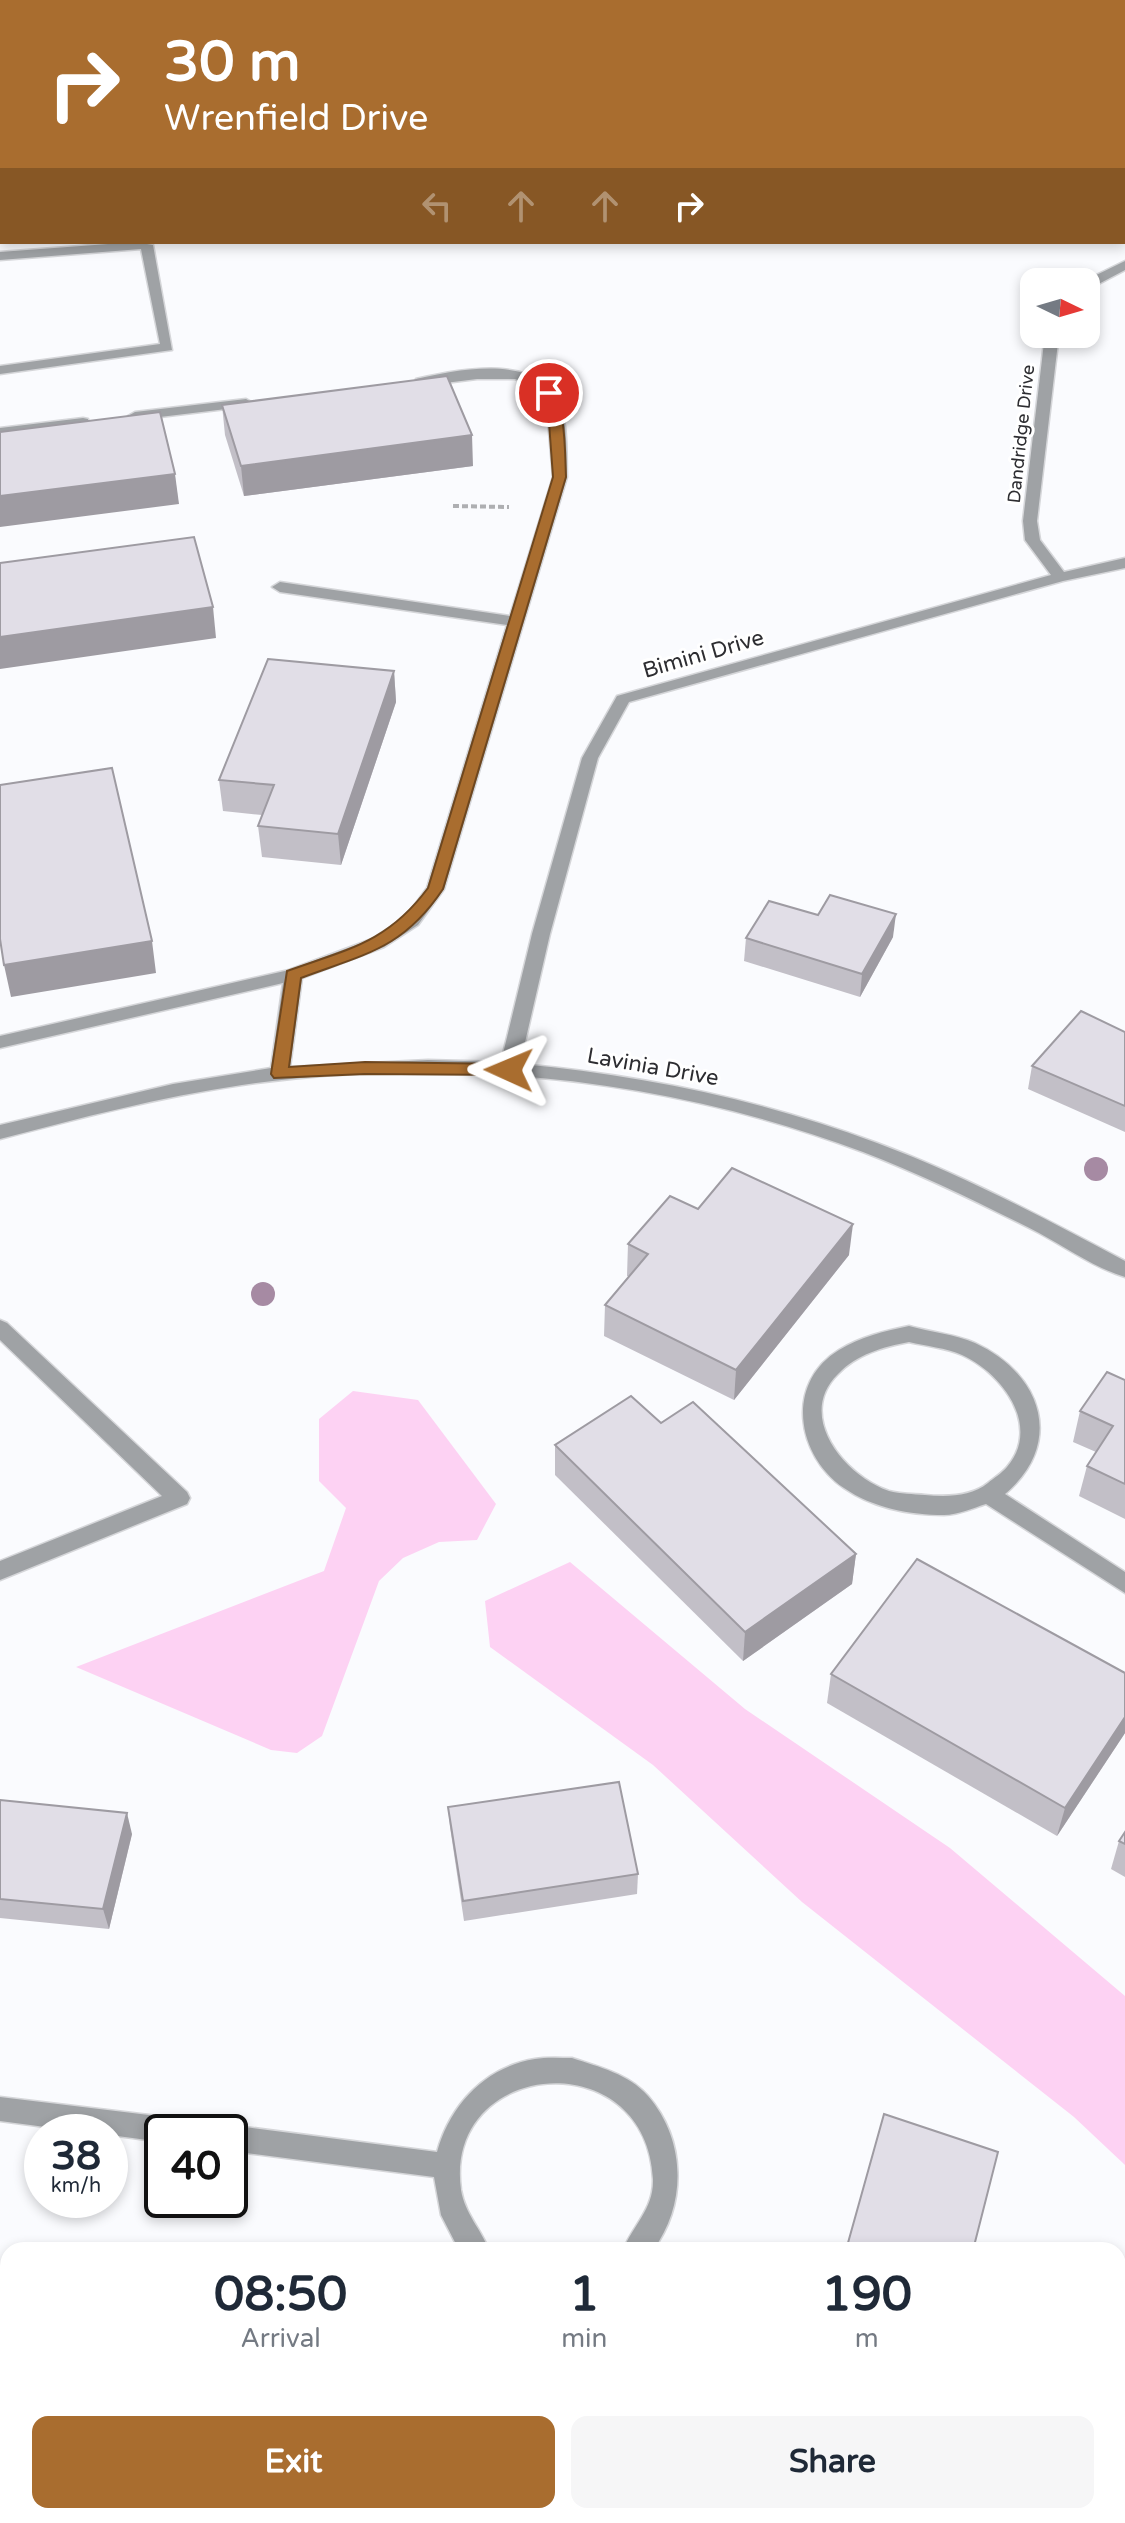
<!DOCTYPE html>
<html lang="en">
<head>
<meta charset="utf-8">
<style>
  body { margin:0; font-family:"Varela Round",sans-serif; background:#f6f6f7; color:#1f2937; height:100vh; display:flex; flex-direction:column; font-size:30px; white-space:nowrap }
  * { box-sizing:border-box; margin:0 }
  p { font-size:26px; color:#747a83 }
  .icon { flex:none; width:44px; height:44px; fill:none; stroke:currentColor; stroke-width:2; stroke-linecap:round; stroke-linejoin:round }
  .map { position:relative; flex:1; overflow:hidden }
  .details { position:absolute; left:0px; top:2242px; width:1126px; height:282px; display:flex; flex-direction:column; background:#fff; border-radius:24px 24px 0 0; box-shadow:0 4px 12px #0003 }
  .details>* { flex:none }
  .banner { position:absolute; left:0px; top:0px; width:1126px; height:244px; box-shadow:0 4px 12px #0003; background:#a96d2f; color:#fff; overflow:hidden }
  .needle { width:52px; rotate:95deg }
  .tools { position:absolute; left:1020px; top:268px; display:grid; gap:16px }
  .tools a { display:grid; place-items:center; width:80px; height:80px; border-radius:16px; background:#fff; box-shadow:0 4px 12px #0003; font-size:40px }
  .speed { position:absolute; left:24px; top:2114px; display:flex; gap:16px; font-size:40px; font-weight:700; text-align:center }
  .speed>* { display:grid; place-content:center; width:104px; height:104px; border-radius:50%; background:#fff; box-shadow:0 4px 12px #0003; line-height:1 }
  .speed small { font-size:20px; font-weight:400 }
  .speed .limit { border:4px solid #111; border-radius:12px; background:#fff; color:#111 }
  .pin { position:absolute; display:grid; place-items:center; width:68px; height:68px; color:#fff; margin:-34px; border:4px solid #fff; border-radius:50%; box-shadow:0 2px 8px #0007 }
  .me { position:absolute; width:88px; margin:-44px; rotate:271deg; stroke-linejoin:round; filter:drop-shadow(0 0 6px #0008) }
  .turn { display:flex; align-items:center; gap:28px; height:168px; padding:0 32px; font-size:36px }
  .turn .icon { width:104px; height:104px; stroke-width:2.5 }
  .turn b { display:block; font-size:56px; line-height:68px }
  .lanes { display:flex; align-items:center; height:76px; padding:0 32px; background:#0003; justify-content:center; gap:40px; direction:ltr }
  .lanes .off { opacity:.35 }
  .eta { display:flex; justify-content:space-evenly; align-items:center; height:136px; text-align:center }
  .eta b { font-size:48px; font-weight:700; line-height:56px }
  .button { display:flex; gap:16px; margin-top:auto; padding:16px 32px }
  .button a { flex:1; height:92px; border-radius:16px; background:#a96d2f; color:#fff; font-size:32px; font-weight:700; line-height:92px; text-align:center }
  .button a+a { background:#f6f6f7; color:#1f2937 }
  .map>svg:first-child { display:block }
  .green { fill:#fdd2f3 }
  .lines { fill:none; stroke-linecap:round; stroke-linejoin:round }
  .minor-casing { stroke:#d5d6d9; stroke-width:3 }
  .path { stroke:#aeafb2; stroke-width:4; stroke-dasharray:6 3; stroke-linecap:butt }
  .minor { fill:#9fa2a5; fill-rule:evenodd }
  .tree { fill:#a68aa3 }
  .wall { fill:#c2bfc7 }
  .shaded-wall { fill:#9e9ba2 }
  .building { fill:#e1dee7; stroke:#9e9ba2; stroke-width:2 }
  .route { fill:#a96d2f; stroke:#6e471f; stroke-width:2 }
  .labels { text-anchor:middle; stroke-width:6; stroke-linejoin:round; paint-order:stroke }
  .far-street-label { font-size:18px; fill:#2d2d31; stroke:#fff }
  .street-label { font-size:22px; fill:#2d2d31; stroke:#fff }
</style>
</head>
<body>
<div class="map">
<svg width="1125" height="2523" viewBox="0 0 1125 2523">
  <rect width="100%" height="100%" fill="#fafbfe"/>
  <g class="green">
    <polygon points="353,1391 418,1400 496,1504 477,1540 439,1542 403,1558 379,1581 322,1736 297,1753 271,1750 76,1667 324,1571 346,1508 319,1481 319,1419"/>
    <polygon points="570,1562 745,1709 950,1848 1125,1996 1125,2165 1074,2117 802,1902 653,1765 490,1647 485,1601"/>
  </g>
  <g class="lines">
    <g class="minor-casing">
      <g id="minor">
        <polygon points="328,0 343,0 326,2"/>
        <polygon points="677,0 692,0 675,2"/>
        <rect x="0" y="27" width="2" height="6"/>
        <polygon points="1124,111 1125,112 1125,121 1124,120"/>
        <rect x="1124" y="134" width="1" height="8"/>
        <polygon points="135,242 153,245 172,350 0,374 0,366 160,344 141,249 0,260 0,252"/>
        <polygon points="1125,261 1125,270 1091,288 1086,289 1086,282 1082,282"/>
        <path d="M1045,334H1059L1037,521L1040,540L1064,572L1125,558V568L1063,581L629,702L598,758L550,934L520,1064C642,1075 762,1100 877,1143C963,1175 1044,1218 1125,1261V1277C1095,1268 1067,1248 1039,1233C982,1204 923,1175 863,1152C667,1078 449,1055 242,1085C160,1097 80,1118 0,1139V1125L173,1084L271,1068L283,983L0,1048V1036L289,970L372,939L406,917L427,888L507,625L280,592L272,587L280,582L510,616L553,477L547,408L540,394L529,384L515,379H477L421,386L416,385V379C460,369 542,352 561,408C568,430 566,455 567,477L444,889L418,925L384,947L302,978L290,1067L428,1060L501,1062L532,934L582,758L617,696L1051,575L1025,540L1023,521Z"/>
        <polygon points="246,399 253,403 251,406 135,420 128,416 135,412"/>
        <polygon points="83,418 88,419 88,425 0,436 0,428"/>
        <polygon points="0,1320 7,1323 187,1492 190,1498 187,1504 0,1580 0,1561 162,1496 0,1340"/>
        <path d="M909,1326C930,1332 955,1334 975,1343C1042,1374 1065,1443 1005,1494L1125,1572V1593L986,1504C973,1508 958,1515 944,1515C910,1515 873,1508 844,1488C796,1455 785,1383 839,1350C860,1337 885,1331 909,1326ZM909,1342C926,1346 946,1348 962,1355C1002,1373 1042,1426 1007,1467C1002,1473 994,1478 988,1483C971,1497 946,1497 925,1495C913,1494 900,1494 889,1491C845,1476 795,1416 838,1374C857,1354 883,1347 909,1342Z"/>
        <path d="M572,2058C599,2067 629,2074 648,2096C686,2140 687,2204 653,2250H623C633,2225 654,2209 653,2179C646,2041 443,2059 461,2190C465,2214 481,2229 489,2250L458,2248L441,2215L434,2177L230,2151V2132H220L230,2125L437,2152C450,2105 485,2067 535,2059C546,2057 560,2058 572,2058Z"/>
        <polygon points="0,2097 182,2119 191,2123 195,2132 162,2132 162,2142 110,2135 110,2132 83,2132 0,2121"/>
      </g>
    </g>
    <polyline class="path" points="453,506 509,507"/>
    <use href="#minor" class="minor"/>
  </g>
  <g class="tree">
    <circle cx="1096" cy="1169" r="12"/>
    <circle cx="263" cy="1294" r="12"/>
  </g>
  <g class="wall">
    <polygon points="0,0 308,0 301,2 2,2 2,22 0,22"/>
    <polygon points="415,0 581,0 576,2 418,2"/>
    <polygon points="222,405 473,466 244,496 225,435"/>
    <polygon points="394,671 396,702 341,865 262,857 258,826 262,815 223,811 219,780"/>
    <polygon points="893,937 860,997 744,961 746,938"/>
    <polygon points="1125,1032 1125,1132 1028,1089 1032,1066"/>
    <polygon points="698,1209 849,1255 734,1400 604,1336 605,1305 629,1277 627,1276 628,1244"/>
    <polygon points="1125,1380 1125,1519 1079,1496 1087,1466 1096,1452 1073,1442 1080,1411"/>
    <polygon points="661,1423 856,1554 852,1584 743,1661 555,1475 555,1445"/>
    <polygon points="1125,1673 1125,1733 1057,1836 827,1703 831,1674"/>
    <polygon points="0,1800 132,1834 109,1929 0,1918"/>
    <polygon points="448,1807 638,1874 637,1894 464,1921 450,1827"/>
    <polygon points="1125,1832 1125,1877 1111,1869 1119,1841"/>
    <polygon points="233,2516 421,2516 418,2523 245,2523"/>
    <polygon points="619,2516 833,2516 821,2523 622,2523"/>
  </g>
  <g class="shaded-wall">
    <polygon points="215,0 308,0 301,2 216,2"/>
    <polygon points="491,0 581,0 576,2 485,2"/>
    <polygon points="472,435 473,466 244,496 241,466"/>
    <polygon points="175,474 179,504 0,527 0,496"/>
    <polygon points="213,607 216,638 0,669 0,637"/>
    <polygon points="394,671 396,702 341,865 338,834"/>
    <polygon points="896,914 893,937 860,997 862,974"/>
    <polygon points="152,941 156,973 11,997 4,965"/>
    <polygon points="853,1224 849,1255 734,1400 736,1370"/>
    <polygon points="856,1554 852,1584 743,1661 745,1632"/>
    <polygon points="1125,1717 1125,1733 1057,1836 1065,1808"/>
    <polygon points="127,1813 132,1834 109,1929 103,1909"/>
    <polygon points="412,2516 421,2516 418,2523 408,2523"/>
    <polygon points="811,2516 833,2516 821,2523 800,2523"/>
  </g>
  <g class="building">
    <polygon points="475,0 491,0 485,2 479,2"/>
    <polygon points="447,376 472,435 241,466 222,405"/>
    <polygon points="160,412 175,474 0,496 0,432"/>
    <polygon points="194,537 213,607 0,637 0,563"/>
    <polygon points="268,659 394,671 338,834 258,826 274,785 219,780"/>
    <polygon points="112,768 152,941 4,965 0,939 0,785"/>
    <polygon points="830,895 896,914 862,974 746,938 769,901 818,915"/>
    <polygon points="1081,1011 1125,1032 1125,1106 1032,1066"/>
    <polygon points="732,1168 853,1224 736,1370 605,1305 648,1254 628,1244 670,1196 698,1209"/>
    <polygon points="1107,1372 1125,1380 1125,1484 1087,1466 1113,1426 1080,1411"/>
    <polygon points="631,1396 661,1423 693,1402 856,1554 745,1632 555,1445"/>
    <polygon points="917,1559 1125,1673 1125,1717 1065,1808 831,1674"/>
    <polygon points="619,1782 638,1874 463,1901 448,1807"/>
    <polygon points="0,1800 127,1813 103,1909 0,1899"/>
    <polygon points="1125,1832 1125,1844 1119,1841"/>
    <polygon points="884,2114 998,2152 973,2250 846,2250"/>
    <polygon points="256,2516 412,2516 408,2523 268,2523"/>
    <polygon points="627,2516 811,2516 800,2523 631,2523"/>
  </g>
  <path class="route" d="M549,389C566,398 565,457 566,477L443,889C403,949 365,954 301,978L289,1067L365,1062L509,1064L518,1070L509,1075L365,1074L274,1078L271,1074L287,971C348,949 387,943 428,888L553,477L548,409L542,393Z"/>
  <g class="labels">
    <g class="far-street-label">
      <text transform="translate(1021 434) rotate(-84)" y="6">Dandridge Drive</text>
    </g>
    <g class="street-label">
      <text transform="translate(703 653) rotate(-16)" y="8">Bimini Drive</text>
      <text transform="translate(653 1066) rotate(10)" y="8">Lavinia Drive</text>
    </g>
  </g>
</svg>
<div class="tools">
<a><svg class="needle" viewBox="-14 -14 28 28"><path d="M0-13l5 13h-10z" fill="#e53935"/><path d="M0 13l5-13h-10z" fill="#747a83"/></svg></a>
</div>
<div class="speed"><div>38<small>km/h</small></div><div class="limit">40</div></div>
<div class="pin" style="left:549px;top:393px;background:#d93025"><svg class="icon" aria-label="arrive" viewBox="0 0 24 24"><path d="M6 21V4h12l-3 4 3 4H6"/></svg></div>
<svg class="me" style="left:509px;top:1070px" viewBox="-20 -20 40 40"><path d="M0-17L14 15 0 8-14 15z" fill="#a96d2f" stroke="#fff" stroke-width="4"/></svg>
<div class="banner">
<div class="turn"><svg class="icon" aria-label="right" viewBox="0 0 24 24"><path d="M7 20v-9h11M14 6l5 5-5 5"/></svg><div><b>30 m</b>Wrenfield Drive</div></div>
<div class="lanes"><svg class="icon off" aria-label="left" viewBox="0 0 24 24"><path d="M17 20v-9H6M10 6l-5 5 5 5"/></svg><svg class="icon off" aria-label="ahead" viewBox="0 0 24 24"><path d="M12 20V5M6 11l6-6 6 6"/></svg><svg class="icon off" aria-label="ahead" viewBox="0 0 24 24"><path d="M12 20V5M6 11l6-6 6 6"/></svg><svg class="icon" aria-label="right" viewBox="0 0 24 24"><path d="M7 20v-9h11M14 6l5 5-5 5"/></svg></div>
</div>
<section class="details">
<div class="eta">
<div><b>08:50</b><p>Arrival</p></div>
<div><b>1</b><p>min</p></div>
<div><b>190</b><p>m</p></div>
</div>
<div class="button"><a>Exit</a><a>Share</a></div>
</section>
</div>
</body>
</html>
